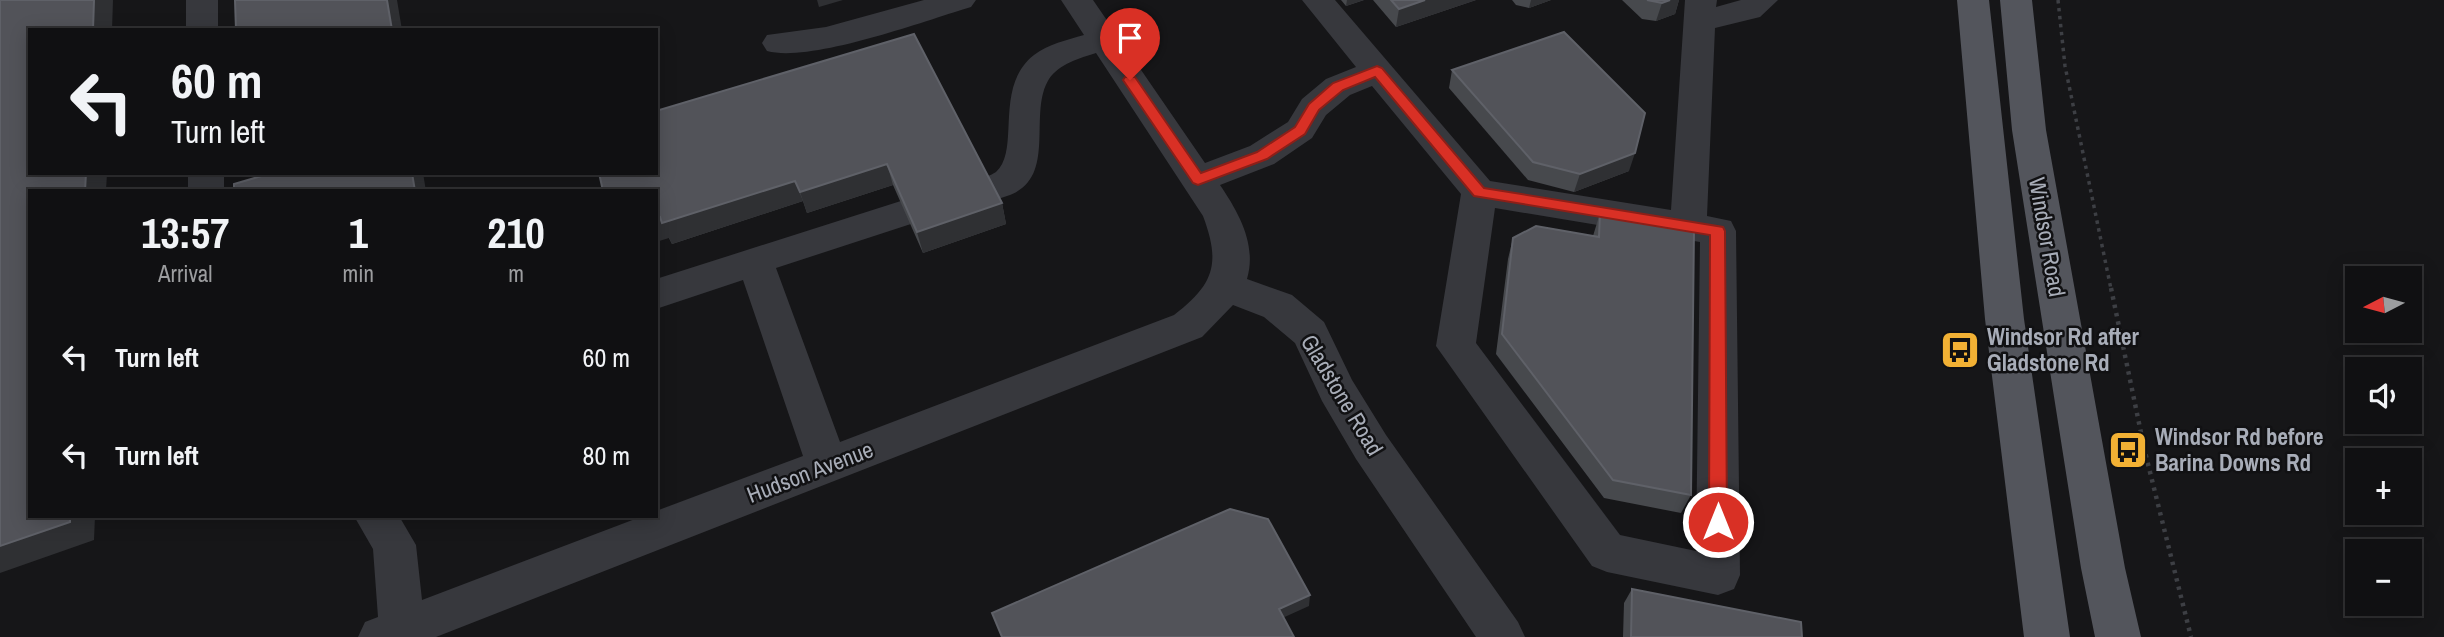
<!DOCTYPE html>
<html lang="en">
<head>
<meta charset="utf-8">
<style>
  body { margin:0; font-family:"Archivo Narrow",sans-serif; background:#1e1e20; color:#f1f3f6; height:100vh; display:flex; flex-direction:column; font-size:26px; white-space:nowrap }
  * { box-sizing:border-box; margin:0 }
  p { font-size:23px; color:#9c9d9f }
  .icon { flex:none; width:38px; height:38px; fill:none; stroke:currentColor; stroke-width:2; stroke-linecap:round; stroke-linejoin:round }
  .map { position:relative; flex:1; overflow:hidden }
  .side { position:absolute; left:28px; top:189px; width:630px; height:329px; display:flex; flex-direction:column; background:#101012; border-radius:0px; box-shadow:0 4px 18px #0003,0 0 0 2px #303032 }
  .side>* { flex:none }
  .guide { position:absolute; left:28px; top:28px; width:630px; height:147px; border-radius:0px; box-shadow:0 4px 18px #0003,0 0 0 2px #303032; background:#101012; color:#f1f3f6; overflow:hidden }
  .needle { width:46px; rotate:264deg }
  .tools { position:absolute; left:2345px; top:266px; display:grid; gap:14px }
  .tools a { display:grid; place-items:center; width:77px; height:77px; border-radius:0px; background:#101012; box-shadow:0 4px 18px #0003,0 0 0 2px #303032; font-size:35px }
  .pin { position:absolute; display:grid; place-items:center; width:60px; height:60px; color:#fff; margin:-72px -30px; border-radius:50% 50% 50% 0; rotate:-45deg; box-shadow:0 0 7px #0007 }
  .pin .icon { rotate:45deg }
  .me { position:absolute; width:77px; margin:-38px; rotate:0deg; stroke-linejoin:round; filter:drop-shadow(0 0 5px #0008) }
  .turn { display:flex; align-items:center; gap:24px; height:147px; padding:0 28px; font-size:32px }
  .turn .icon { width:91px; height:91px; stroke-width:2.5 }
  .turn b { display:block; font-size:49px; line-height:60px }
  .eta { display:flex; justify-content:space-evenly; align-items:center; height:119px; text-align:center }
  .eta b { font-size:42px; font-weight:700; line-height:49px }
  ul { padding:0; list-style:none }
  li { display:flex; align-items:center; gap:21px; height:98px; padding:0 28px }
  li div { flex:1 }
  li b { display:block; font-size:26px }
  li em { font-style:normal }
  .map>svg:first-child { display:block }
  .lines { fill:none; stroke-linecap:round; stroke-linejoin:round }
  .path-far1 { stroke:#3d3f44; stroke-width:3.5; stroke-dasharray:3.5 4.5; stroke-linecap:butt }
  .path { stroke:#3d3f44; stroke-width:4.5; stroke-dasharray:3.5 5; stroke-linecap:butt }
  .minor { fill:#37383d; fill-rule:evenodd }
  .major { fill:#53555c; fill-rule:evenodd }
  .wall { fill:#47494d }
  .shaded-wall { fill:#2f3033 }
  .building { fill:#525359; stroke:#5f6168; stroke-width:2 }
  .route { fill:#d93025; stroke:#8d1f18; stroke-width:2 }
  .labels { text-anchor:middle; stroke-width:5; stroke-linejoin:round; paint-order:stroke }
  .street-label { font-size:23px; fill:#a8adb8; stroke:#111113 }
  .poi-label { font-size:23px; font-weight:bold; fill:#a8adb8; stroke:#111113; text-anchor:start }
</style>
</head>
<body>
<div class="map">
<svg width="2444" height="637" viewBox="0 0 2444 637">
  <rect width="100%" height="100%" fill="#161618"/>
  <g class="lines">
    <polyline class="path-far1" points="2058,0 2065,66 2111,289"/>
    <polyline class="path" points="2111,288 2145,452 2191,637"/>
    <g class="minor">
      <rect x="186" y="0" width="32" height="30"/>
      <path d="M924,0H976L971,7C924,21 811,63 767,51L762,43L767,35L826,27Z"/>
      <path d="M1061,0H1093L1205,163L1250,146L1288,122L1302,99L1326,79L1356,67L1302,0H1335L1490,181L1671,210L1685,0H1717L1716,7L1741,0H1778L1760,17L1715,28L1707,216L1731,221L1736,231L1740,575L1734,589L1718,595L1607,572L1592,566L1436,346L1461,194L1372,86L1350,95L1326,115L1312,138L1274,164L1220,185C1239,213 1257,245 1247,279L1292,295L1324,322L1352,380L1386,435L1518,622L1525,637H1476L1356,459L1322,401L1295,343L1264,317L1233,305L1202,337L436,637H358L365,622L378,617L373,549L354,516H399L416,545L422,600L643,516H656V511L803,456L743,280L656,309V279L904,200L917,204L922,213L917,222L776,268L840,442L1174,315C1214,284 1221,264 1203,216L1096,53C1080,58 1059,64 1049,79C1027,114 1059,179 1007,196C995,200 988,202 975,198L970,189L975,180C982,178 990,176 996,172C1021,150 993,87 1034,55C1048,44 1067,40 1084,35ZM1495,208L1700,242L1696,551L1620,535L1476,343Z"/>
      <rect x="188" y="173" width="36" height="18"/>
    </g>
    <g class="major">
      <polygon points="1957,0 1989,0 2024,319 2070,637 2024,637 1985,319"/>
      <polygon points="2000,0 2032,0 2046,130 2125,568 2141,637 2095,637 2081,568 2012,130"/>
    </g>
  </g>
  <g class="wall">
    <polygon points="1341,0 1364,0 1346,6"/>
    <polygon points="1373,0 1476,0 1396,27"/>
    <polygon points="1512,0 1551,0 1529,8 1516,5"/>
    <polygon points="1622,0 1679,0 1675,14 1656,21 1642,19"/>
    <polygon points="914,34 1002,203 1006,224 923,253 893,185 807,213 803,201 672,244 669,238"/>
    <polygon points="1452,70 1629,171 1574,192 1528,180 1449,88"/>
    <polygon points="1600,213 1691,495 1681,513 1604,498 1496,354 1508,259 1513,238 1593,236"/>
    <polygon points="1632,589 1802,637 1623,637 1624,603"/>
  </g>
  <g class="shaded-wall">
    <polygon points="94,0 113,0 112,30 93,30"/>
    <polygon points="387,0 397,0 402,30 392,30"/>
    <polygon points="817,0 843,0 819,7"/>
    <polygon points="1347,0 1364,0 1346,6"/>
    <polygon points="1425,0 1476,0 1396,27 1399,9"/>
    <polygon points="1531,0 1551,0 1529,8"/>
    <polygon points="1670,0 1679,0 1675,14 1656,21 1662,3"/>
    <polygon points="1635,153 1629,171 1574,192 1580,174"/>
    <polygon points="887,164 893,185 807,213 800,192"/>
    <polygon points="86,173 107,173 106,191 85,191"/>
    <polygon points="412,173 423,173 426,191 415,191"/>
    <polygon points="795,181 803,201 672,244 669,238 656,242 656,218"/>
    <polygon points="1002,203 1006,224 923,253 917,232"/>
    <polygon points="70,516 95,516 94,540 0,573 0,546"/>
    <polygon points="1310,595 1309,606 1278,620 1279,609"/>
  </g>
  <g class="building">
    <polygon points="0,0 94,0 93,30 30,30 30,173 86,173 85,191 30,191 30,516 70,516 70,522 0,546"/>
    <polygon points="235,0 387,0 392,30 236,30"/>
    <polygon points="1391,0 1425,0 1399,9"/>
    <polygon points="1647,0 1670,0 1662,3"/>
    <polygon points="1564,32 1645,113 1635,153 1580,174 1533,162 1452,70"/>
    <polygon points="914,34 1002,203 917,232 887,164 800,192 795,181 662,223 660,217 656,218 656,191 603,191 599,173 656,173 656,111"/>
    <polygon points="272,173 412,173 415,191 234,191 234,184"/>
    <polygon points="1600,213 1694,228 1691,495 1613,480 1502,334 1513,238 1536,226 1599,237"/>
    <polygon points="1230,509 1268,519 1310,595 1279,609 1294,637 1002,637 992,613"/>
    <polygon points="1632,589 1801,622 1802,637 1631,637"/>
  </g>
  <polygon class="route" points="1377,66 1382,68 1484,188 1723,227 1725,231 1727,522 1725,527 1718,530 1712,527 1709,522 1710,235 1474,196 1375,77 1343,90 1319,110 1305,134 1267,159 1198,185 1193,183 1123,80 1125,77 1135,77 1201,173 1257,152 1295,127 1309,104 1333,83"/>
  <defs>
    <g id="bus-square" transform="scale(2.0125)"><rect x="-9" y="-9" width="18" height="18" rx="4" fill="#f2b134" stroke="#111113"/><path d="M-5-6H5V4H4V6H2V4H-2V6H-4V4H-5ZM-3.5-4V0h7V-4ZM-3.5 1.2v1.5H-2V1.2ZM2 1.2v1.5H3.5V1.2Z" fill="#111"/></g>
  </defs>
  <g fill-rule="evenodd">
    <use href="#bus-square" x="1960" y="350"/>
    <use href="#bus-square" x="2128" y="450"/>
  </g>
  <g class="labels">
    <g class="street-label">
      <text transform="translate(2047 237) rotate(80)" y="8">Windsor Road</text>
      <text transform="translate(1342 395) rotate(59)" y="8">Gladstone Road</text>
      <text transform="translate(810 472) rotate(-21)" y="8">Hudson Avenue</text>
    </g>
    <g class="poi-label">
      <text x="1987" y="345">Windsor Rd after<tspan x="1987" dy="26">Gladstone Rd</tspan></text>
      <text x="2155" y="445">Windsor Rd before<tspan x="2155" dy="26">Barina Downs Rd</tspan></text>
    </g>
  </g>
</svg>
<div class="tools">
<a><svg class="needle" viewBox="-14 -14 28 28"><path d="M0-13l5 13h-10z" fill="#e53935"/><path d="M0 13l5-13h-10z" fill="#9c9d9f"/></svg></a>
<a><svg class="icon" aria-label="sound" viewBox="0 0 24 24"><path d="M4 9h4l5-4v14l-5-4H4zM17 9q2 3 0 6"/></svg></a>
<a>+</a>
<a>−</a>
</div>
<div class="pin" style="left:1130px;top:80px;background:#d93025"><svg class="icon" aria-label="arrive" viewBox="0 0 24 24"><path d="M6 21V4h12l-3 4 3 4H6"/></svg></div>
<svg class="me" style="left:1718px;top:522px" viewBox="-20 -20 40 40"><circle r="17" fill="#d93025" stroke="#fff" stroke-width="3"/><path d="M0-11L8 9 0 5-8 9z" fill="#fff"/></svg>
<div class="guide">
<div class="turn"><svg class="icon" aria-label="left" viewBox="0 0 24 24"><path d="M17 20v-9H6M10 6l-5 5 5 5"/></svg><div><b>60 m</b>Turn left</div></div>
</div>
<section class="side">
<div class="eta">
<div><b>13:57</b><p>Arrival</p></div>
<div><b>1</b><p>min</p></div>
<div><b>210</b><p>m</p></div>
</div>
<ul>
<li><svg class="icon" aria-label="left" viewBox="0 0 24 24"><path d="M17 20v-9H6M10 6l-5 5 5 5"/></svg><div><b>Turn left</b></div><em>60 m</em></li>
<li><svg class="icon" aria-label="left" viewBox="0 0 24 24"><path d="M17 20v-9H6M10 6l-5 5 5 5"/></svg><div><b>Turn left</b></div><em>80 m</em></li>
</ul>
</section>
</div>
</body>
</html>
